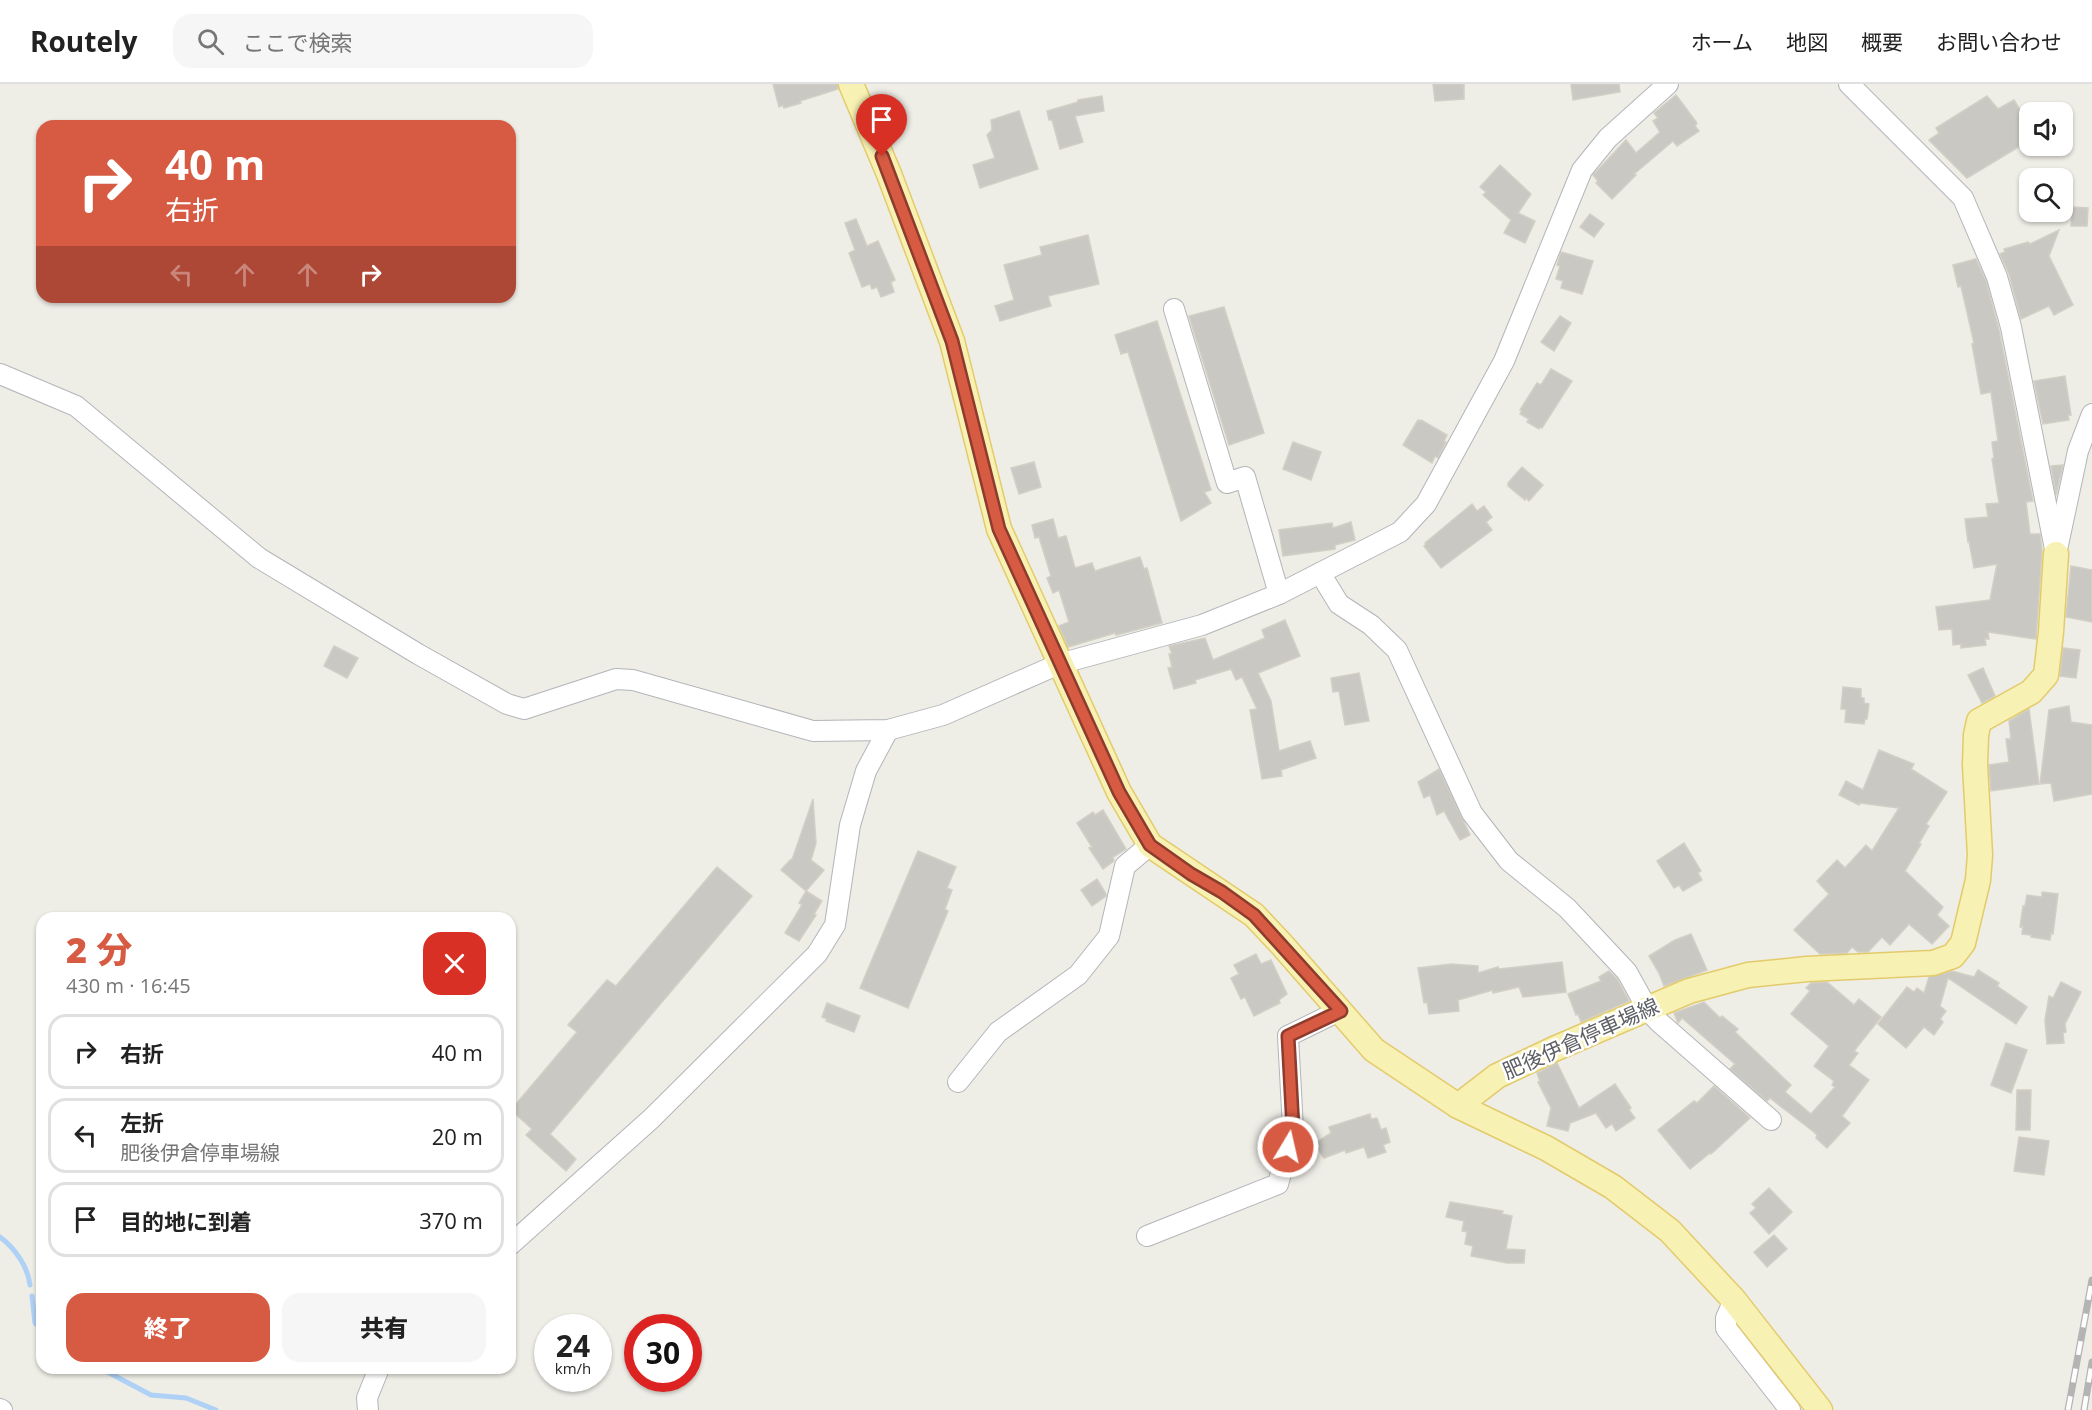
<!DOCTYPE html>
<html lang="ja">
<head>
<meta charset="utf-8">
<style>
  body { margin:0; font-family:"Open Sans","Noto Sans JP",sans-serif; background:#f6f6f6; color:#222; height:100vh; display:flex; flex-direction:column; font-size:22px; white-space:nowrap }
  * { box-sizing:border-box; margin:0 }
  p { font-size:20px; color:#767676 }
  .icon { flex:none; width:33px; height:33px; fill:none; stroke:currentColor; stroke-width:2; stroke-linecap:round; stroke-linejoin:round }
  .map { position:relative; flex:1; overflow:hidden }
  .drawer { position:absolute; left:36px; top:828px; width:480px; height:462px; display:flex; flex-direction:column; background:#fff; border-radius:18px; box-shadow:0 2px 4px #0004 }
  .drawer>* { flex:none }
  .banner { position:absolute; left:36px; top:36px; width:480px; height:183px; border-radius:18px; box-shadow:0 2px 4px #0004; background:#d75b43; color:#fff; overflow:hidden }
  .tools { position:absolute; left:2019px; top:18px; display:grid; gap:12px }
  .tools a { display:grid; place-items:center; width:54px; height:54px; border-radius:12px; background:#fff; box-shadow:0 2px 4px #0004; font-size:30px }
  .speed { position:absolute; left:534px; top:1230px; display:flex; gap:12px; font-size:30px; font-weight:700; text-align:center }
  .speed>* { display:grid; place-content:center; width:78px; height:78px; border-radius:50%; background:#fff; box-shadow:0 2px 4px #0004; line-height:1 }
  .speed small { font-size:15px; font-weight:400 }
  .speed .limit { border:9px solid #d22; background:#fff; color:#111 }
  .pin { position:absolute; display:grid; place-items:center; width:51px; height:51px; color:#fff; margin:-62px -26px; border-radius:50% 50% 50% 0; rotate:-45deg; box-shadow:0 0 6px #0007 }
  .pin .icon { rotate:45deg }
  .me { position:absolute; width:66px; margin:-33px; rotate:9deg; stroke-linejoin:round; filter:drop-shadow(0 0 4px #0008) }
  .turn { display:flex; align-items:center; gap:21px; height:126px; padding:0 30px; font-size:27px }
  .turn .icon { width:78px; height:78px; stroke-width:2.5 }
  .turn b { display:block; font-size:42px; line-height:51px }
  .lanes { display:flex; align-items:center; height:57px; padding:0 30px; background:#0003; justify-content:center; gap:30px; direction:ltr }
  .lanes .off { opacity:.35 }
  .round { display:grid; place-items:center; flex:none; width:63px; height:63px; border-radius:18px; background:#f6f6f6 }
  .overview { display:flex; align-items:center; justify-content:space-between; height:102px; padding:0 30px }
  h1 { font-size:36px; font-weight:800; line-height:45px; color:#d75b43 }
  .primary-button { display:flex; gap:12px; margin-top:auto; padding:12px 30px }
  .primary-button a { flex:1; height:69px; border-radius:18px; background:#d75b43; color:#fff; font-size:24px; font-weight:800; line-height:69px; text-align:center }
  .primary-button a+a { background:#f6f6f6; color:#222 }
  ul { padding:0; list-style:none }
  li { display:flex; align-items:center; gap:18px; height:75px; margin:0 12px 9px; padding:0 18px; border:3px solid #e0e0e0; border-radius:18px }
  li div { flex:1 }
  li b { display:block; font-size:22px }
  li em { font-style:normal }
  header { display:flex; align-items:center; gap:36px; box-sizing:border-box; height:84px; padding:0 30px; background:#fff; border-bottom:2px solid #e0e0e0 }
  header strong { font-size:28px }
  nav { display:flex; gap:33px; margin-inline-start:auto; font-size:21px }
  .search { width:420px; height:54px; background:#f6f6f6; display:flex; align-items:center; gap:15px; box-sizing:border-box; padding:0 21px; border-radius:18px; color:#767676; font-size:22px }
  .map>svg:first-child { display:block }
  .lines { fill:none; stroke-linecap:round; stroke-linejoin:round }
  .stream { stroke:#afd1f6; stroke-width:5 }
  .building { fill:#cac8c3; stroke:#d2cfc5; stroke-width:1.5 }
  .minor-casing { stroke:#b3b5b9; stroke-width:22 }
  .major-casing { stroke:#e3cb6b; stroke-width:27 }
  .minor { stroke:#fff; stroke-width:20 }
  .major { stroke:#f7f1b3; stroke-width:24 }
  .rail-casing { stroke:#b4b4b5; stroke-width:7 }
  .rail { stroke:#fff; stroke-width:4.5; stroke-dasharray:14; stroke-linecap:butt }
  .route-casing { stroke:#8c3b2c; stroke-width:15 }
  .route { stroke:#d75b43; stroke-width:10 }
  .labels { text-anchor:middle; stroke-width:5; stroke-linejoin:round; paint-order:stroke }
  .street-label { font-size:21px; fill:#5e6065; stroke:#fff }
</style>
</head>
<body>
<header>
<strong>Routely</strong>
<div class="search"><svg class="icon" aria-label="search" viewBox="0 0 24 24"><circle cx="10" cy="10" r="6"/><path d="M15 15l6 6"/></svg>ここで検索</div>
<nav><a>ホーム</a><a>地図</a><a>概要</a><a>お問い合わせ</a></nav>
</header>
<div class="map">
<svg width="2092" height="1326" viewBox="0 0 2092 1326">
  <rect width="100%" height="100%" fill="#eeede6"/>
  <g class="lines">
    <g class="stream">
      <path d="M0,1153C15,1164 28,1183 30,1201"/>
      <polyline points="32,1212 35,1239 42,1246"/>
      <polyline points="100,1284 151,1311 186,1314 216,1326"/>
    </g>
  </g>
  <g class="building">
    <polygon points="773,0 837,0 838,5 800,17 801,19 784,24 783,21 779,23"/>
    <polygon points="1433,0 1464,0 1464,15 1435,17"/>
    <polygon points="1571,0 1619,0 1620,8 1573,16"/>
    <polygon points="1676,11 1697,39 1695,42 1699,47 1677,62 1673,57 1634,90 1636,91 1612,115 1596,99 1598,97 1593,91 1626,56 1636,69 1660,48 1653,37 1658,34 1654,29"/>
    <polygon points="1102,12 1104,27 1075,32 1083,58 1060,65 1052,36 1049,36 1047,27 1078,18 1078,16"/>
    <polygon points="1987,12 1998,25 2014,16 2030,42 2030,56 1967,94 1929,56 1939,49 1936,44"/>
    <polygon points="1019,27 1038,85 980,104 973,81 995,74 987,51 992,46 991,36"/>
    <polygon points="1500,81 1531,110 1518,129 1535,137 1525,159 1504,149 1511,136 1483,111 1486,108 1480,103"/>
    <polygon points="2072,123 2088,124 2087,142 2071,142"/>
    <polygon points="1590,130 1604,140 1594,153 1580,143"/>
    <polygon points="856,135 867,162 878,157 895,196 891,198 894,208 881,213 877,203 872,205 870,200 862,203 849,169 855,166 845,139"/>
    <polygon points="2059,146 2049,172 2073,221 2054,231 2049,222 2021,235 2009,190 2000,170 2005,168 2004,165 2028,158 2030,160"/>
    <polygon points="1088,151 1099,200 1048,212 1051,222 1000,237 995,222 1014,216 1004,181 1042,171 1040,163"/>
    <polygon points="1561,168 1593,177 1582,210 1561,204 1563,197 1556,195 1560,182 1557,181"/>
    <polygon points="1976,175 1986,197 1999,246 2033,417 2026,418 2030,450 2040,450 2042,467 2036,555 1988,548 1989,555 1985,555 1986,561 1961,564 1961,560 1953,561 1952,545 1939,546 1936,523 1990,516 1997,480 1974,484 1969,457 1968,458 1965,435 1988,433 1986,420 1999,419 1992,375 1994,374 1992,358 1998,357 1991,308 1981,310 1972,260 1974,259 1961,202 1958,203 1953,181"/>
    <polygon points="1224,223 1264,349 1229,361 1189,232"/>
    <polygon points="1560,232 1571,239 1554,267 1541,258"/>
    <polygon points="1157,237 1211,406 1204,408 1211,419 1181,437 1128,268 1121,270 1115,251"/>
    <polygon points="1551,285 1572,297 1542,344 1540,343 1539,345 1527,338 1529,335 1520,330 1522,327 1520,326 1537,299 1541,301"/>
    <polygon points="2065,292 2071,331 2068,331 2069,336 2043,340 2034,297"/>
    <polygon points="1418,336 1420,337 1421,336 1447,351 1444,357 1446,358 1438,374 1435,372 1432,379 1403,361"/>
    <polygon points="1293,358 1321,368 1311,396 1283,385"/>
    <polygon points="1034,378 1041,403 1019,410 1011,384"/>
    <polygon points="2063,381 2056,411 2051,382"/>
    <polygon points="1522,383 1543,401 1529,417 1526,414 1525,416 1508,402 1508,399"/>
    <polygon points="1472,420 1477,427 1484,422 1492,433 1486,438 1492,446 1441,484 1424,462 1426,460 1425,459"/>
    <polygon points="1053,435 1058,454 1066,452 1075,484 1092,479 1095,487 1140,473 1144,485 1147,484 1162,539 1116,551 1115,549 1068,563 1059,542 1069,538 1059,506 1053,509 1047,494 1051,492 1039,453 1035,454 1032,441"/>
    <polygon points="1351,438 1355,456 1335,461 1335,465 1283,472 1279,446 1332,439 1333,444"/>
    <polygon points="2071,482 2092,486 2092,538 2066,533"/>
    <polygon points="1285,536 1300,572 1258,589 1271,617 1279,667 1310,657 1316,674 1281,686 1282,692 1262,695 1250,626 1257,625 1242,593 1236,596 1231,585 1195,596 1196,599 1174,605 1168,584 1172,583 1169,570 1172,570 1169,562 1205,554 1213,576 1265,554 1262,546"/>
    <polygon points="334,562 358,574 347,594 324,582"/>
    <polygon points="2063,564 2080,566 2076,594 2060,592"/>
    <polygon points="1983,584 1995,612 1982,619 1968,591"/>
    <polygon points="1359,589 1369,637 1345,641 1339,607 1333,608 1331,594"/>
    <polygon points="1843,603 1861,605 1861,614 1864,614 1864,619 1869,620 1867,635 1865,635 1864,640 1845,638 1846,625 1841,625"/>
    <polygon points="2069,622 2071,638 2092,641 2092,710 2054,717 2051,699 2040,700 2049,626"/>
    <polygon points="2029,625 2039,700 1991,707 1989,681 2009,678 2006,655 2011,655 2009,637"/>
    <polygon points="1879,666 1914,680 1911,685 1947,708 1926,740 1929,742 1919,759 1921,760 1905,787 1943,823 1937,831 1949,842 1932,860 1909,840 1890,861 1882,853 1868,868 1858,868 1852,863 1847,869 1820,870 1794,846 1829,810 1817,797 1837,776 1845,784 1866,761 1872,767 1899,724 1860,719 1859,721 1839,711 1846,697 1863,706"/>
    <polygon points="1439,685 1470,751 1460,756 1444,727 1437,731 1430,711 1424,714 1418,698"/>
    <polygon points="813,715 816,759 811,776 824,786 806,807 781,786 791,775 792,776"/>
    <polygon points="1103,726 1126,765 1113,773 1114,777 1103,785 1089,764 1092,763 1077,739 1093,728 1095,731"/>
    <polygon points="1684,759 1701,787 1698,789 1702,796 1683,807 1679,801 1674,804 1657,777"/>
    <polygon points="918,767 956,783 947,804 952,806 945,825 948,827 908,924 860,904"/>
    <polygon points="717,783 752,812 550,1050 576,1075 566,1087 526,1051 532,1045 511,1026 577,948 568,941 607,896 616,902"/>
    <polygon points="1097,795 1106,810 1106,812 1092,822 1081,806"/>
    <polygon points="806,807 822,817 814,830 816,831 799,857 785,849 802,821 799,819"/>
    <polygon points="2042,808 2058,810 2053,850 2051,849 2050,856 2031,853 2031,851 2022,850 2023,843 2020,843 2023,822 2025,822 2027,811 2042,813"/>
    <polygon points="1691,850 1707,886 1664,902 1659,889 1649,872 1675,856"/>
    <polygon points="1256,870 1261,880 1271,876 1287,910 1279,916 1280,919 1254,932 1245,913 1241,915 1231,894 1239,890 1234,881"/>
    <polygon points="1562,878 1566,908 1523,913 1519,903 1493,909 1493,906 1458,916 1459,927 1429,930 1427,918 1424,919 1418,884 1451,880 1478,882 1478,889 1498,883 1499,885"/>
    <polygon points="1978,886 1999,899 1997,902 2027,923 2016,940 1948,894 1940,922 1946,927 1940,935 1943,938 1934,951 1924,943 1906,964 1878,940 1907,903 1914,908 1917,904 1924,909 1929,893 1952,887 1974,893"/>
    <polygon points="1609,887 1617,895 1629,917 1581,938 1578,930 1576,931 1568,910 1601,897 1599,893"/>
    <polygon points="1827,898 1854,921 1859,915 1881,933 1854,967 1858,969 1849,981 1869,996 1842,1032 1850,1039 1827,1064 1816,1054 1817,1051 1814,1048 1770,1014 1767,1017 1730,985 1735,980 1682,934 1678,939 1674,929 1704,918 1720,934 1722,932 1738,945 1735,948 1791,1001 1785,1008 1811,1030 1835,1003 1832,1001 1834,997 1814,982 1829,962 1791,930 1810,907 1806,904 1811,899"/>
    <polygon points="2061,898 2081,908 2065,940 2066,948 2063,949 2064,959 2047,960 2045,936 2049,912 2053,914"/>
    <polygon points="827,919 860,932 854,948 826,937 827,935 822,933"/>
    <polygon points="2006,959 2027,966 2011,1009 1991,1001"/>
    <polygon points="1557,979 1579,1024 1615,1000 1631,1024 1629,1026 1635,1034 1616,1047 1612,1040 1606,1044 1596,1029 1570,1039 1568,1047 1547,1042 1551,1024 1538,998 1540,997 1537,989"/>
    <polygon points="1714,1002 1750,1034 1711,1070 1710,1069 1690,1085 1658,1046 1694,1017 1697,1019"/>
    <polygon points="2017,1006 2031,1006 2030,1046 2016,1046"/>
    <polygon points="1370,1030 1371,1035 1377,1034 1381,1046 1386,1044 1390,1058 1383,1061 1386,1068 1368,1074 1364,1063 1346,1069 1345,1066 1324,1074 1314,1060 1331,1049 1329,1043"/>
    <polygon points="2019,1053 2049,1057 2044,1091 2014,1087"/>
    <polygon points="1769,1104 1792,1128 1769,1150 1750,1129 1756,1124 1752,1120"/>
    <polygon points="1450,1118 1503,1127 1502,1130 1512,1132 1506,1165 1525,1166 1524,1179 1507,1179 1471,1172 1473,1162 1465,1160 1467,1148 1462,1147 1464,1137 1446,1133"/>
    <polygon points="1774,1151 1787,1165 1767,1183 1754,1168"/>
  </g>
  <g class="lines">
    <g class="minor-casing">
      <g id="minor">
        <polyline points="1849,0 1963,114 1997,193 2011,243 2056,470"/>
        <polyline points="1174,225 1227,399 1245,393 1279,510"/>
        <polyline points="0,290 76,322 259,474 418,570 507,620 524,625 616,595 633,596 813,647 888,646 943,631 1059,580 1202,541 1279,510 1400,448 1426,420 1504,277 1582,86 1608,54 1668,0"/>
        <polyline points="2058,461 2078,367 2092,330"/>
        <polyline points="1320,489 1339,520 1371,541 1397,566 1472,729 1509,777 1567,824 1627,888 1648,926 1659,938 1771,1036"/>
        <polyline points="958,998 998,948 1078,891 1109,852 1125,782 1150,761"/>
        <polyline points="1147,1152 1278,1100 1293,1045 1288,952 1341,926"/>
        <polyline points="510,1161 651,1035 817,870 835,841 850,741 866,687 888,646"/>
        <polyline points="1734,1216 1726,1234 1726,1244 1790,1326"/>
        <polyline points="0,1325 2,1326"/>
        <polyline points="368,1326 367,1314 379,1284"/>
      </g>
    </g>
    <g class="major-casing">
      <g id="major">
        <polyline points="851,0 889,90 952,257 999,445 1119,708 1150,761 1254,831 1283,862 1374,966 1458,1022 1546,1064 1613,1103 1670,1147 1734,1216 1820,1326"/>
        <polyline points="1458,1022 1497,992 1554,965 1689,907 1748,891 1807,885 1933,879 1953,872 1963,859 1978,796 1980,771 1975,681 1976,651 1979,637 2031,608 2046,591 2051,548 2056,470"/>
      </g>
    </g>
    <use href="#minor" class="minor"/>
    <use href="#major" class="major"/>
    <g class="rail-casing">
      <g id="rail">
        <polyline points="2068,1326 2092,1196"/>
        <polyline points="2084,1326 2092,1278"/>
      </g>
    </g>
    <use href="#rail" class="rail"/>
  </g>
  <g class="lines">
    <g class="route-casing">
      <polyline id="route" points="882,72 952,257 999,445 1119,708 1150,761 1191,790 1222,808 1254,831 1341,927 1288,952 1293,1045 1288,1063"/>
    </g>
    <use href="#route" class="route"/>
  </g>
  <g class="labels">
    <g class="street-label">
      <text transform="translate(1581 955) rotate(-24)" y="7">肥後伊倉停車場線</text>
    </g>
  </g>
</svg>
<div class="tools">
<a><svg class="icon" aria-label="sound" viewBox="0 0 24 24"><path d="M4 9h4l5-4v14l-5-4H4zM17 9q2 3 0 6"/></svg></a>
<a><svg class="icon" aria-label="search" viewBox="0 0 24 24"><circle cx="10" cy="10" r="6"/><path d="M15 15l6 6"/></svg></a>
</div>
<div class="speed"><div>24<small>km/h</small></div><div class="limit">30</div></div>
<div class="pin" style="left:882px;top:72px;background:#d93025"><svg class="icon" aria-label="arrive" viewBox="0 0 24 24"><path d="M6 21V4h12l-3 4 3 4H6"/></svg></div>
<svg class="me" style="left:1288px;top:1063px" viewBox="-20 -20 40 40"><circle r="17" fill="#d75b43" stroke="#fff" stroke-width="3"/><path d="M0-11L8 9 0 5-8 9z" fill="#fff"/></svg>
<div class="banner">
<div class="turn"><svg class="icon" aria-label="right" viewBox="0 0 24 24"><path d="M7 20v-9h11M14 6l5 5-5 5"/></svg><div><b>40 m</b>右折</div></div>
<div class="lanes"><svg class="icon off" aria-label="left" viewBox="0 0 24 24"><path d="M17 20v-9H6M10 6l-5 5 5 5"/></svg><svg class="icon off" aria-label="ahead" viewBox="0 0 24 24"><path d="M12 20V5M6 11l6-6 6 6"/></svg><svg class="icon off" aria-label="ahead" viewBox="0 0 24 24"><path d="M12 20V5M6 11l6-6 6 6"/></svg><svg class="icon" aria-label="right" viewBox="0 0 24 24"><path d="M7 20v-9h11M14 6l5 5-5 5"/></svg></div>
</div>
<section class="drawer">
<div class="overview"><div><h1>2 分</h1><p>430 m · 16:45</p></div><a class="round" style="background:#d93025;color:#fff"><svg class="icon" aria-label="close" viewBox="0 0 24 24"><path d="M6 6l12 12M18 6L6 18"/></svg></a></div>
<ul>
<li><svg class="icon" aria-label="right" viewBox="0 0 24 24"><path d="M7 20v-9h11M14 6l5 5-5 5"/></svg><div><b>右折</b></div><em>40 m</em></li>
<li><svg class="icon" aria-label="left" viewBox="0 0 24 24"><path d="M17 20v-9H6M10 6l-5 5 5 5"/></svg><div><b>左折</b><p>肥後伊倉停車場線</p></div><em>20 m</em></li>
<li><svg class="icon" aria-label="arrive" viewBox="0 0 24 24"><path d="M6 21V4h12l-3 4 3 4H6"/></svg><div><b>目的地に到着</b></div><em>370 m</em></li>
</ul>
<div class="primary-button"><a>終了</a><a>共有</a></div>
</section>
</div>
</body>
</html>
